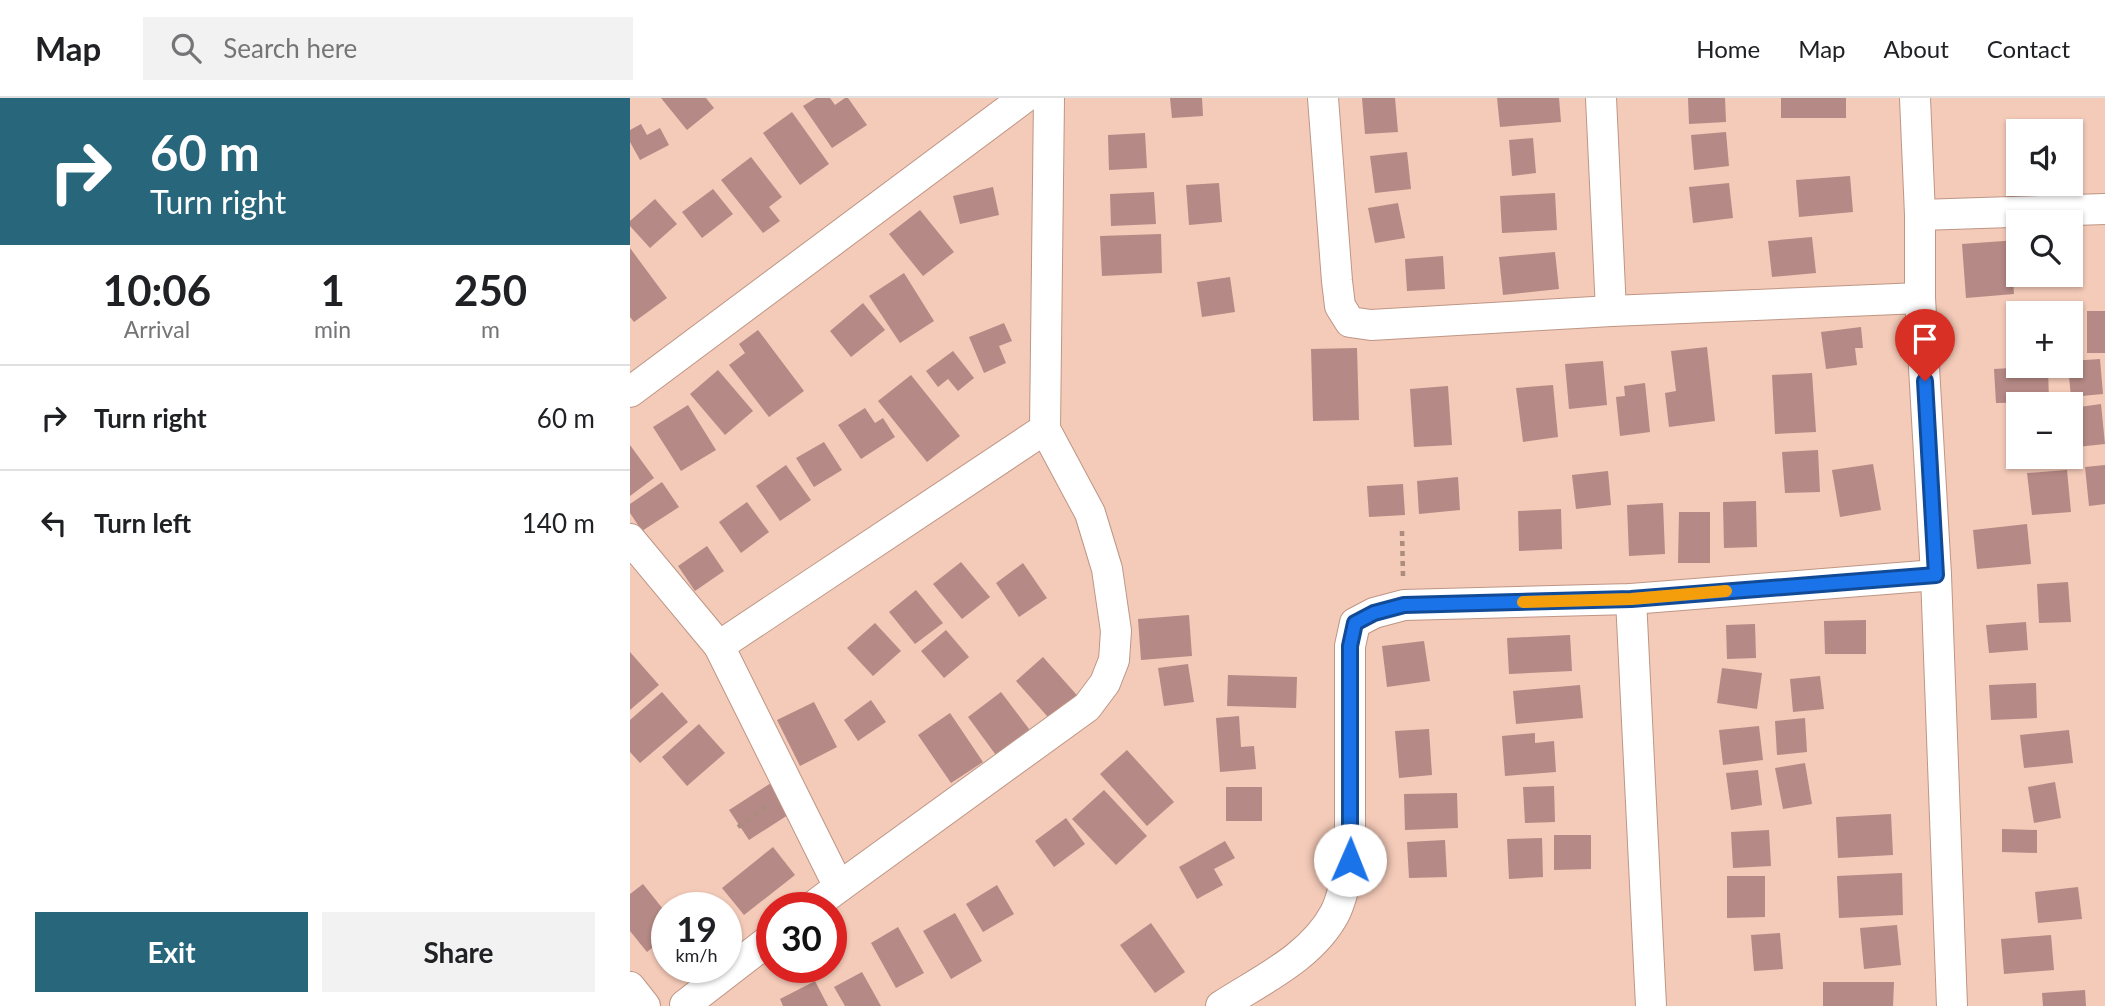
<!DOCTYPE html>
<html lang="en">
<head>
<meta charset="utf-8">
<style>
  body { margin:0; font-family:Lato,sans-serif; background:#f2f2f2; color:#202124; height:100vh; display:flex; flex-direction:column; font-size:26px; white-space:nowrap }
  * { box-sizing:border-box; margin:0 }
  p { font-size:23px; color:#757577 }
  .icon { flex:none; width:38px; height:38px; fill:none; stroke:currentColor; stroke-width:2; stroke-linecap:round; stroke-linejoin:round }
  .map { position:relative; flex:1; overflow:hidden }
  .side { display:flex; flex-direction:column; background:#fff; width:630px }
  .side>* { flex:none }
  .hud { background:#27667b; color:#fff; overflow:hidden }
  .tools { position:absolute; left:1376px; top:21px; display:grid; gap:14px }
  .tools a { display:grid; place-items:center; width:77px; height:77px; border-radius:0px; background:#fff; box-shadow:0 2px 5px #0004; font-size:35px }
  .speed { position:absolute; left:21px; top:794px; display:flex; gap:14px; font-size:35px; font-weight:700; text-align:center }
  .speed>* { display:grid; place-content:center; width:91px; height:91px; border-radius:50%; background:#fff; box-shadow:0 2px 5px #0004; line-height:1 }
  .speed small { font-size:18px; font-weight:400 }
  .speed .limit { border:10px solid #d22; background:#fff; color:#111 }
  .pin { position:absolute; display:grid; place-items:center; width:60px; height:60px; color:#fff; margin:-72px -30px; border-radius:50% 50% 50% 0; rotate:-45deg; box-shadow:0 0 7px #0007 }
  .pin .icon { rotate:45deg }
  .me { position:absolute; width:77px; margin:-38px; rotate:1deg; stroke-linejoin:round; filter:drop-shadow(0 0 5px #0008) }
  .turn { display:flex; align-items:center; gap:24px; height:147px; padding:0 35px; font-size:32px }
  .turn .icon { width:91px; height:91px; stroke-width:2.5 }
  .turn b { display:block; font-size:49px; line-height:60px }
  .eta { display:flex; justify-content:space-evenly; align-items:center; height:119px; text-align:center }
  .eta b { font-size:42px; font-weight:700; line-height:49px }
  .action { display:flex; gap:14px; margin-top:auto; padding:14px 35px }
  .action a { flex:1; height:80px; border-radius:0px; background:#27667b; color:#fff; font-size:28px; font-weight:700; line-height:80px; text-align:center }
  .action a+a { background:#f2f2f2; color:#202124 }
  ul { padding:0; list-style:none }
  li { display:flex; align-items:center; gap:21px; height:105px; padding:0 35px; border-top:2px solid #e0e0e0 }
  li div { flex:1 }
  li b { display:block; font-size:26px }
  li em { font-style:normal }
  header { display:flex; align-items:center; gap:42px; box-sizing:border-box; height:98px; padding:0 35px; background:#fff; border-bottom:2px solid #e0e0e0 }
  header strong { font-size:33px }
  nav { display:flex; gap:38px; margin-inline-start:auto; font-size:24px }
  .search { width:490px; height:63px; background:#f2f2f2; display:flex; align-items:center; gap:18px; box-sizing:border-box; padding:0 24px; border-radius:0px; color:#757577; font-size:26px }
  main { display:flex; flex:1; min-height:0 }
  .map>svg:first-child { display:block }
  .building { fill:#b58985 }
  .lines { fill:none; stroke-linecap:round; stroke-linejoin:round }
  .street-casing { stroke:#be9685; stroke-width:32 }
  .path { stroke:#ab8c7f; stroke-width:4.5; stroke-dasharray:5 5; stroke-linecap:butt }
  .street { stroke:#fff; stroke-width:30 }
  .route-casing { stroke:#114b97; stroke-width:18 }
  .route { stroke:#1a73e8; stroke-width:12 }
  .slow { stroke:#f59e0b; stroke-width:12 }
</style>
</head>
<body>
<header>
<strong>Map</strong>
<div class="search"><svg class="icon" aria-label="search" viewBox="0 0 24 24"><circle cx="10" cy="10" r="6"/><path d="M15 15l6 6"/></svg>Search here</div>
<nav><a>Home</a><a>Map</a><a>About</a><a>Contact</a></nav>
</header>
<main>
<section class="side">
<div class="hud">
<div class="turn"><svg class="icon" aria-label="right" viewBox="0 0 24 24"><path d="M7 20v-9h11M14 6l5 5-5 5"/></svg><div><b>60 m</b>Turn right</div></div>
</div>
<div class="eta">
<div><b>10:06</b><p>Arrival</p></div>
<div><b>1</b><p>min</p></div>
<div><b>250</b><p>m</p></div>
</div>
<ul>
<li><svg class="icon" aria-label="right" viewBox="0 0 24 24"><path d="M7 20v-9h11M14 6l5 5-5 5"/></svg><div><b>Turn right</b></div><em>60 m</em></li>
<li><svg class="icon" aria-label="left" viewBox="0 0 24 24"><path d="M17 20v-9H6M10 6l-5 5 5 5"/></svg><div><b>Turn left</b></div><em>140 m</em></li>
</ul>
<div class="action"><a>Exit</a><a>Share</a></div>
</section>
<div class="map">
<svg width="1475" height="908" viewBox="0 0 1475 908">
  <rect width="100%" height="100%" fill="#f4cab8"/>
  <g class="building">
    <polygon points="31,0 76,0 84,10 57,32"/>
    <polygon points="186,0 200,0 205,7 215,0 218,0 237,27 202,50 173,8"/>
    <polygon points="540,0 572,0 573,18 542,20"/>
    <polygon points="732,0 765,0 768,34 735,36"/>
    <polygon points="867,0 929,0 931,24 870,29"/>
    <polygon points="1058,0 1095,0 1096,24 1059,26"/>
    <rect x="1151" y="0" width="65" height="20"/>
    <polygon points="162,14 199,66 170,87 133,35"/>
    <polygon points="11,26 17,37 30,30 39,47 10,62 0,44 0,32"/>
    <polygon points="1096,34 1099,68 1064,72 1061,37"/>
    <polygon points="515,35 517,70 479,72 478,37"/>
    <polygon points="903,40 906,75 882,78 879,42"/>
    <polygon points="777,54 781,91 745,95 740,58"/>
    <polygon points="121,59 152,99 139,109 150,123 133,135 91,82"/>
    <polygon points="1220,78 1223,114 1169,119 1166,82"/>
    <polygon points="589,85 592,124 559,127 556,87"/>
    <polygon points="1099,85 1103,120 1063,125 1059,89"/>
    <polygon points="363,89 369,117 330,126 323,98"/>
    <polygon points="83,91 103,116 72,140 52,114"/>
    <polygon points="524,94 526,126 481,128 480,96"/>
    <polygon points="925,95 927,132 872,135 870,98"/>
    <polygon points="25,101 47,126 20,150 0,128 0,123"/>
    <polygon points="768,105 775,140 745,145 738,110"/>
    <polygon points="290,112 324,154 293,178 259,136"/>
    <polygon points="531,136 532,175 472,178 470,138"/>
    <polygon points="1182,139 1186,175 1142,179 1138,143"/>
    <polygon points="1388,142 1388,177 1392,177 1392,181 1383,182 1384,196 1336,200 1332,146"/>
    <polygon points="0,150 37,200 4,224 0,219"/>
    <polygon points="925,154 929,191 873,197 869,159"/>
    <polygon points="813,158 815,191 777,193 775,161"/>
    <polygon points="274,175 304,223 270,245 239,198"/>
    <polygon points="600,179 605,214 572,219 567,184"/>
    <polygon points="233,205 255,232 221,259 200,233"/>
    <rect x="1457" y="213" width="18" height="42"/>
    <polygon points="1388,222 1388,265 1381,266 1379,223"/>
    <polygon points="374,225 382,243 369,248 376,265 354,275 339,239"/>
    <polygon points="1231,229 1233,250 1225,250 1227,267 1196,271 1191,234"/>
    <polygon points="128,232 174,293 139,319 99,267 115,255 109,246"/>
    <polygon points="1077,249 1085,323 1039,329 1035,295 1046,293 1041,253"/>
    <polygon points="727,250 729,322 683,323 681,251"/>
    <polygon points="323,253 344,280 328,293 318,281 308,289 296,273"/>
    <polygon points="1470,261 1473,296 1441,299 1438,268 1440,268 1440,263"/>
    <polygon points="973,263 977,307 939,311 935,266"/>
    <polygon points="1418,268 1419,304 1366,305 1364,271"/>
    <polygon points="88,272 123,313 95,337 60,296"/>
    <polygon points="1182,275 1186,334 1145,336 1142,277"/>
    <polygon points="281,277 330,338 297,364 248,303"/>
    <polygon points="1015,285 1020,334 990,338 986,299 995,298 994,288"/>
    <polygon points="923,287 928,339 893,344 886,290"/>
    <polygon points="818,288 822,347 784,349 780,291"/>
    <polygon points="1471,306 1475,346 1447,349 1442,310"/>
    <polygon points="58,307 86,352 51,373 23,329"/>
    <polygon points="235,310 245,325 253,320 265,339 231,361 208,327"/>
    <polygon points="1388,313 1388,355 1386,355 1380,314"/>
    <polygon points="194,344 212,372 184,389 166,360"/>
    <polygon points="0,347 24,380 0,398"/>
    <polygon points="1188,352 1190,394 1155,395 1152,354"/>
    <polygon points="1243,366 1251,412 1210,419 1202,372"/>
    <polygon points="156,367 181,402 150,423 126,388"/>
    <polygon points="1475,367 1475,406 1459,408 1455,369"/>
    <polygon points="1437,372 1441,414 1402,417 1397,375"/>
    <polygon points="978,373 981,407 946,411 942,377"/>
    <polygon points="828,379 830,412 789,416 787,383"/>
    <polygon points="32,384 49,409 12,433 0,415 0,406"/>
    <polygon points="773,386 775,417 739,419 737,388"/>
    <polygon points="1126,403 1127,449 1094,450 1093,404"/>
    <polygon points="117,404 139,434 111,455 89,424"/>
    <polygon points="1033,405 1035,456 999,458 997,407"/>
    <polygon points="931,411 932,451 889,453 888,413"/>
    <polygon points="1049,414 1080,414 1080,465 1048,465"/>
    <polygon points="1397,426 1401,466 1347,471 1343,432"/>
    <polygon points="77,448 94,473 65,493 48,468"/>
    <polygon points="331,464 360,499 332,521 303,486"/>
    <polygon points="393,465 417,500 389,519 366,485"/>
    <polygon points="1438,484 1441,524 1409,525 1407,486"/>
    <polygon points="286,492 313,525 285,546 259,514"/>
    <polygon points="559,517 562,558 511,562 508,521"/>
    <polygon points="1236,522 1236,556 1195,556 1194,523"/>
    <polygon points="1396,524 1398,552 1359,555 1356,527"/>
    <polygon points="245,525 271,553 243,578 217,550"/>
    <polygon points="1125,526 1126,560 1097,561 1096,527"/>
    <polygon points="316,532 339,559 314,580 291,553"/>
    <polygon points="940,537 942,573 879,576 877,540"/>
    <polygon points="794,543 800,583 757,589 752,548"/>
    <polygon points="0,554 29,587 0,612"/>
    <polygon points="413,559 453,604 425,627 386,583"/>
    <polygon points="558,566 564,604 534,608 528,570"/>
    <polygon points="1092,570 1132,575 1127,611 1087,605"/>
    <polygon points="598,577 667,579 666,610 597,608"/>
    <polygon points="1190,578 1194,611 1163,614 1160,581"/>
    <polygon points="1406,585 1407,620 1361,622 1359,587"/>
    <polygon points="950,587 953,620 886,626 883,593"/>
    <polygon points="32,594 58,624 10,665 0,654 0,622"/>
    <polygon points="371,594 405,639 371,664 338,619"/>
    <polygon points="241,602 256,624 228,643 214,622"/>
    <polygon points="184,604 207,649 170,668 147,622"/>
    <polygon points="320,615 353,664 321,685 288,637"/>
    <polygon points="609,618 611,649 624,648 626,671 590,674 586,620"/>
    <polygon points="1175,620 1177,654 1147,657 1145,623"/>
    <polygon points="69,626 95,655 57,688 32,659"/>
    <polygon points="1129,628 1133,662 1093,667 1089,632"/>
    <polygon points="799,631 802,677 769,680 765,633"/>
    <polygon points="1439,632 1443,665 1394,670 1390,637"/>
    <polygon points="905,635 905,645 924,643 926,674 875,678 872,638"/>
    <polygon points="497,652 544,704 517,728 470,676"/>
    <polygon points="1175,665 1182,706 1153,711 1145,670"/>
    <polygon points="1128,672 1132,707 1101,712 1096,675"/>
    <polygon points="1425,684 1431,720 1404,725 1398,689"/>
    <polygon points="141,685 161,715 119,742 99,712"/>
    <polygon points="924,688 925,724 895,725 893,689"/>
    <rect x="596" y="689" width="36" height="34"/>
    <polygon points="474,692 517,738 486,767 442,721"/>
    <polygon points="827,695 828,730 775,732 774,696"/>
    <polygon points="1261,716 1263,757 1208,760 1206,719"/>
    <polygon points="436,720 455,746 424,769 405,743"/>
    <polygon points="1372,731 1407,732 1407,755 1372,754"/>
    <polygon points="1139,732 1141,768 1103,770 1101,734"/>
    <polygon points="924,737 961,737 961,771 924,772"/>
    <polygon points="912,740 913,779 879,781 877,741"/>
    <polygon points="815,742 817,779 779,780 777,744"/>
    <polygon points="595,743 605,760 584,771 593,787 567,801 549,769"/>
    <polygon points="143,749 165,777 114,817 92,790"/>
    <polygon points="1272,775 1273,817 1209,820 1207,778"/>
    <polygon points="1097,778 1135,778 1135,819 1097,820"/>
    <polygon points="13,786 37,816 37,838 17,854 0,833 0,796"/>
    <polygon points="367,787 384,816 353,834 336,806"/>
    <polygon points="1448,789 1452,821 1408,825 1405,794"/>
    <polygon points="325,815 352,863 321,881 293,833"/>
    <polygon points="521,825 555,874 525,895 490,847"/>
    <polygon points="1267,827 1271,867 1234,871 1230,830"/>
    <polygon points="268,829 294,875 266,890 241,845"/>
    <polygon points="1150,835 1153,871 1124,873 1121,837"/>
    <polygon points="1421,837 1424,872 1374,876 1371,841"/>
    <polygon points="232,874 251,908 215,908 204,889"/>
    <polygon points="185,883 198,908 153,908 150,901"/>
    <polygon points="1193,884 1264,884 1263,908 1193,908"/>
    <polygon points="1455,892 1456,908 1413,908 1412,895"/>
  </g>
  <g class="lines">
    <g class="street-casing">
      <g id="street">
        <polyline points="693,0 707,183 710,208 720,224 741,227 981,213 1290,200"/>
        <polyline points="971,0 981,213"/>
        <polyline points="1285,0 1290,117 1290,200 1306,477 1322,908"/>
        <polyline points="1290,117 1475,111"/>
        <polyline points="0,294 394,0"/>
        <polyline points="0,441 89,548 209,789 181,810"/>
        <polyline points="1001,501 1021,908"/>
        <polyline points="89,548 415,331 419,0"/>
        <polyline points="209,789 457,609 475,585 484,562 486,533 477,471 460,415 415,331"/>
        <polyline points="0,889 15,908"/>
        <polyline points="55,907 142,840"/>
        <path d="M591,908C631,882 682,859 705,815C713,799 716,780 720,762V548L725,525L744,515L774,507L1001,501L1306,477"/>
      </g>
    </g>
    <g class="path">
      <polyline points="772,433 773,478"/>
      <polyline points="108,729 137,708"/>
    </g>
    <use href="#street" class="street"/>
  </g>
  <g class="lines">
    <g class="route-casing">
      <polyline id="route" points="720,762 720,548 725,525 744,515 774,507 1001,501 1306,477 1295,283"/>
    </g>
    <use href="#route" class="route"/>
    <polyline class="slow" points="893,504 1001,501 1096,493"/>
  </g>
</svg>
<div class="tools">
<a><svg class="icon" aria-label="sound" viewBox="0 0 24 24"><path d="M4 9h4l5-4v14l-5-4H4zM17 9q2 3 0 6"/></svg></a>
<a><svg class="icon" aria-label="search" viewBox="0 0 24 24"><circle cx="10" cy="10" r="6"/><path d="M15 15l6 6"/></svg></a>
<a>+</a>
<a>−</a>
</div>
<div class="speed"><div>19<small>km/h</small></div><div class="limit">30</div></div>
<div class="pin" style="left:1295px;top:283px;background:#d93025"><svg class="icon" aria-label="arrive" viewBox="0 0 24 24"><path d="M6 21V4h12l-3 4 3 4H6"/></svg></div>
<svg class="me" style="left:720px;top:762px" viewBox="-20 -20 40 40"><circle r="19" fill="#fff"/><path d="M0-13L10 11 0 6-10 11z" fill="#1a73e8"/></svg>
</div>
</main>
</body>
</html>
